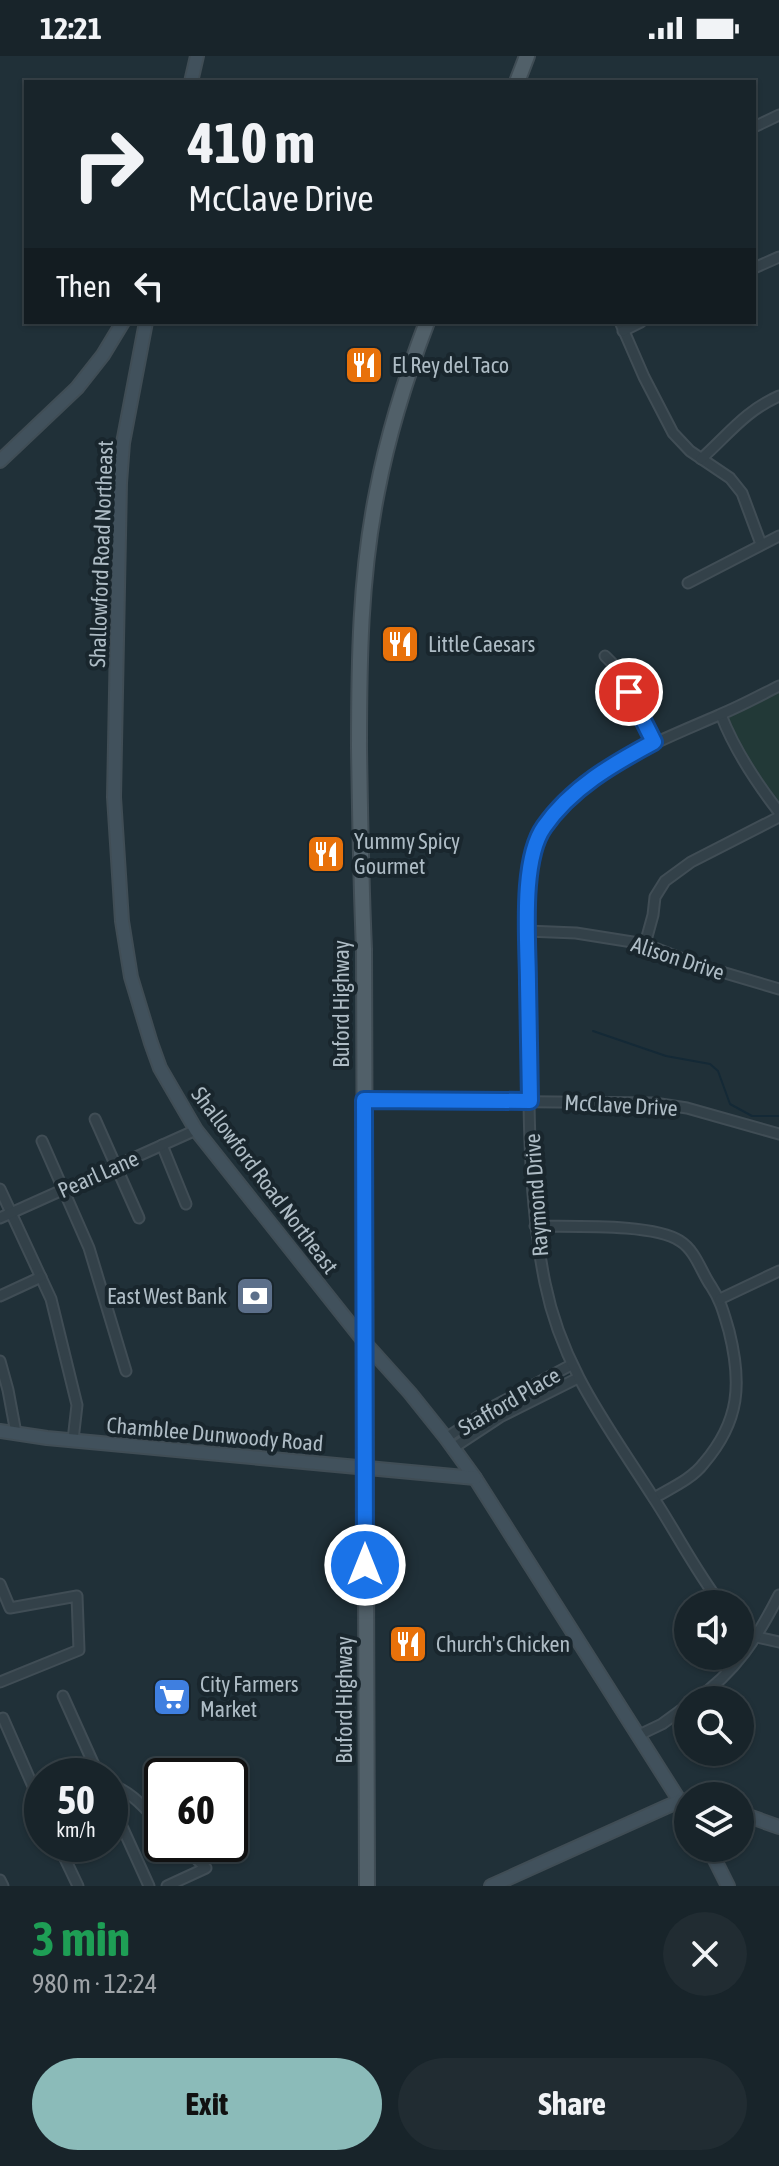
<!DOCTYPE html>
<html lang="en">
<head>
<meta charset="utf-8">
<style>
  body { margin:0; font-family:"Asap Condensed",sans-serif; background:#212c32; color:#f1f3f6; height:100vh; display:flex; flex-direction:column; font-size:30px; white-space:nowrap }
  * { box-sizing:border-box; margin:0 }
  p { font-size:26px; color:#9fa4a8 }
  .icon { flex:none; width:44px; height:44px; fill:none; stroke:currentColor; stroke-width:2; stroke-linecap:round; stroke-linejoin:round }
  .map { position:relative; height:1830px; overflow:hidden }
  .panel { display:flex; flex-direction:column; background:#18242a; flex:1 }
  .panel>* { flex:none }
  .guide { position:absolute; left:24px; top:24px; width:732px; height:244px; border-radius:0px; box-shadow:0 2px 6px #0004,0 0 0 2px #364147; background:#18242a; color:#f1f3f6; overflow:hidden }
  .controls { position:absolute; left:674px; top:1534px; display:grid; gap:16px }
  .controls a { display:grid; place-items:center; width:80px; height:80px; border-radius:50%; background:#18242a; box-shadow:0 2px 6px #0004,0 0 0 2px #364147; font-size:40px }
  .speed { position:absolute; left:24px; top:1702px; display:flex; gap:16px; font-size:40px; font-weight:700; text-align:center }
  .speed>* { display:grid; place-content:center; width:104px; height:104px; border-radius:50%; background:#18242a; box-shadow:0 2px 6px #0004,0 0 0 2px #364147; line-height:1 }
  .speed small { font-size:20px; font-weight:400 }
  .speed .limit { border:4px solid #111; border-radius:12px; background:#fff; color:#111 }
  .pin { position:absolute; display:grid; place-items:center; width:68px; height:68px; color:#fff; margin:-34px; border:4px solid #fff; border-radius:50%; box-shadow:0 2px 8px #0007 }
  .me { position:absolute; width:88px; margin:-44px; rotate:0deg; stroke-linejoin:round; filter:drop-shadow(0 0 6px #0008) }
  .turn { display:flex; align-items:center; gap:28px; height:168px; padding:0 32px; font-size:36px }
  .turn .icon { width:104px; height:104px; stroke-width:2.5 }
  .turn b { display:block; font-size:56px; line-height:68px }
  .then { display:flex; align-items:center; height:76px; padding:0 32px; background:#0003; gap:16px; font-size:30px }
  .round { display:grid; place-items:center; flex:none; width:84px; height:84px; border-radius:42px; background:#212c32 }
  .summary { display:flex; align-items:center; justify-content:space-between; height:136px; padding:0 32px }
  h1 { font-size:48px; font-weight:700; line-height:60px; color:#1e9e55 }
  .cta { display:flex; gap:16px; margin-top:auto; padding:16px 32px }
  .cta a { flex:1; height:92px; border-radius:48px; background:#8bbbb9; color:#111; font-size:32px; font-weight:700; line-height:92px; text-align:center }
  .cta a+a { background:#212c32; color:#f1f3f6 }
  .status { display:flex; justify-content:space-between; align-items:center; height:56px; padding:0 40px; background:#18242a; direction:ltr }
  .status svg { height:22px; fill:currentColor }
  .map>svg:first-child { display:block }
  .green { fill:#223937 }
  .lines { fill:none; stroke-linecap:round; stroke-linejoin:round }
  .stream { stroke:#142936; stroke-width:2 }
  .street-casing { stroke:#404d55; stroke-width:13 }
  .secondary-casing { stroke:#404d55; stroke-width:16 }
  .primary-casing { stroke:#404d55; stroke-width:18 }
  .street { stroke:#334149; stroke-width:9 }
  .secondary { stroke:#41515c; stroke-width:12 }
  .primary { stroke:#516069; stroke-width:14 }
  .route-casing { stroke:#114b97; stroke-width:20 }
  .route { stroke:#1a73e8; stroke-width:14 }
  .labels { text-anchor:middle; stroke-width:8; stroke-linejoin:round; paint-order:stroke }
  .poi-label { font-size:22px; fill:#aebcc5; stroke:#19262d; text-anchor:start }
  .street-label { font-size:22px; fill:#aebcc5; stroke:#19262d }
</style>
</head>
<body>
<div class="status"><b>12:21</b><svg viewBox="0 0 49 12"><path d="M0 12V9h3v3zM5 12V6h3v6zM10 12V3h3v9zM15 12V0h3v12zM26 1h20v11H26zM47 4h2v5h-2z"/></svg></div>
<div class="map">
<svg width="779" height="1830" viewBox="0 0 779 1830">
  <rect width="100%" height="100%" fill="#203038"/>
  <polygon class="green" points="779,631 779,757 721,659"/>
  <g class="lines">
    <polyline class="stream" points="593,975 666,1000 710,1008 718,1015 730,1048 752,1060 779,1060"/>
    <g class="street-casing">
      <g id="street">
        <polyline points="754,71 779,59"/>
        <polyline points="754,212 779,201"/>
        <polyline points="620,266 644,321 673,377 690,395 730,422 742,437 761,488"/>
        <polyline points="623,275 641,266"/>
        <path d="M701,403C728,379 745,355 779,340"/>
        <polyline points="688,527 779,480"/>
        <polyline points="605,600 616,611 654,686"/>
        <path d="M721,659C735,695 755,725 779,756"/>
        <polyline points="527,875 576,877 645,888 698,909 779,933"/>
        <polyline points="645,888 653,859 655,841 665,825 691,806 779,761"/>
        <polyline points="364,1044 654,1047 687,1052 779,1078"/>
        <polyline points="95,1063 139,1162"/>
        <polyline points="42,1085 89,1192 126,1315"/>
        <polyline points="162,1089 186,1148"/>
        <polyline points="0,1133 51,1243 77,1349 73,1384"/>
        <polyline points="0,1162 196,1074"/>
        <path d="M535,1170C570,1171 653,1167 680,1185C696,1195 701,1216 711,1230C721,1245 724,1258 729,1275C742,1327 740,1365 704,1407C692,1423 671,1432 654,1442"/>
        <polyline points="0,1240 41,1221"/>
        <polyline points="720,1243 779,1215"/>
        <polyline points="0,1305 8,1334 16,1377"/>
        <polyline points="446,1382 496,1349 571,1309"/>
        <polyline points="453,1392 500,1361 578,1322"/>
        <polyline points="0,1528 10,1552 77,1540 79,1594 0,1626"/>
        <path d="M721,1548C695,1514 676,1476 653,1441C608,1370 562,1312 545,1227C526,1133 529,1027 528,932C528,890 519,806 543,771C585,712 655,687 719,659C739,651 759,640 779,630"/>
        <polyline points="740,1568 757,1581 779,1586"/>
        <polyline points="63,1640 99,1720"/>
        <path d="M695,1644C736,1616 757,1582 779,1539"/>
        <polyline points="3,1662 42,1751"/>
        <polyline points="639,1679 662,1668 688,1649"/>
        <path d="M110,1729C131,1734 147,1755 162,1770"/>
        <polyline points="110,1744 149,1830"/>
        <polyline points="58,1788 78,1830"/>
        <polyline points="0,1824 3,1830"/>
        <polyline points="167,1830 206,1812 181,1788"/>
      </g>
    </g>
    <g class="secondary-casing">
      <g id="secondary">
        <polyline points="191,26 197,0"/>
        <polyline points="146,266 123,387 120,427 114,741 122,865 131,921 151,987 160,1012 196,1074 366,1288 410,1337 446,1382 475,1422 688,1758"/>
        <polyline points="0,405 77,332 103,299 123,266"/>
        <polyline points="0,1375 47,1382 475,1422"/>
        <polyline points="740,1757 779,1771"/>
        <polyline points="709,1792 728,1830"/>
        <polyline points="491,1830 666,1751 680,1745 686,1746"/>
      </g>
    </g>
    <g class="primary-casing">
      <g id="primary">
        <polyline points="517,26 527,0"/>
        <path d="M367,1830L364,893C361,826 360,759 359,692C359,605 360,521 377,436C388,378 406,321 427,266"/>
      </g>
    </g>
    <use href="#street" class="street"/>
    <use href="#secondary" class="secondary"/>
    <use href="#primary" class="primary"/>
  </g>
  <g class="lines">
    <g class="route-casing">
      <path id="route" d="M365,1509L364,1044L530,1045C529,1006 529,967 528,928C528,887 520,805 544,771C571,732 613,708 654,686L629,636"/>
    </g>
    <use href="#route" class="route"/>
  </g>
  <defs>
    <g id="restaurant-square" transform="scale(2)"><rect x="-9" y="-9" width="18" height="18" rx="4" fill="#e8710a" stroke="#19262d"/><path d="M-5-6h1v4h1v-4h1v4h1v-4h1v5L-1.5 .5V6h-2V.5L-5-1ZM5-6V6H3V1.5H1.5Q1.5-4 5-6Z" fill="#fff"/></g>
    <g id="bank-square" transform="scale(2)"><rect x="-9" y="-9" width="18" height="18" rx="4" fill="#5c6f8a" stroke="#19262d"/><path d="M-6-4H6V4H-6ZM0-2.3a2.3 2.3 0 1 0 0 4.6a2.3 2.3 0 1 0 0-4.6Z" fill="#fff"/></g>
    <g id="supermarket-square" transform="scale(2)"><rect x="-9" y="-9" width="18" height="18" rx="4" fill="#3f7fe0" stroke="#19262d"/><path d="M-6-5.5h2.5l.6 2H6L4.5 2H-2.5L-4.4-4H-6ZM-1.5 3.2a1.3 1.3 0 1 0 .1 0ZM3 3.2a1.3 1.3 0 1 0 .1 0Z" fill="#fff"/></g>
  </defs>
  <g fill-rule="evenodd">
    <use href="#restaurant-square" x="364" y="309"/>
    <use href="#restaurant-square" x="400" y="588"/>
    <use href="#restaurant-square" x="326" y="798"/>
    <use href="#bank-square" x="255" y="1240"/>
    <use href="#restaurant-square" x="408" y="1588"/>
    <use href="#supermarket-square" x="172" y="1641"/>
  </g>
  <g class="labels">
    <g class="poi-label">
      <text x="392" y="317">El Rey del Taco</text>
      <text x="428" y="596">Little Caesars</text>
      <text x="354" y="793">Yummy Spicy<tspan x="354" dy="25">Gourmet</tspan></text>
      <text x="227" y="1248" text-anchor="end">East West Bank</text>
      <text x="436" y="1596">Church's Chicken</text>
      <text x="200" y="1636">City Farmers<tspan x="200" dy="25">Market</tspan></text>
    </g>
    <g class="street-label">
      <text transform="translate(101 498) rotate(-88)" y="8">Shallowford Road Northeast</text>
      <text transform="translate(678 902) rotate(18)" y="8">Alison Drive</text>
      <text transform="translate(341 948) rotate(-90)" y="8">Buford Highway</text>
      <text transform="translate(621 1049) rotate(3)" y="8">McClave Drive</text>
      <text transform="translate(98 1118) rotate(-24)" y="8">Pearl Lane</text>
      <text transform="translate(265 1124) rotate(53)" y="8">Shallowford Road Northeast</text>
      <text transform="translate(536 1139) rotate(-94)" y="8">Raymond Drive</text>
      <text transform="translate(509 1345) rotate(-30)" y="8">Stafford Place</text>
      <text transform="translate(215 1378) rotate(5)" y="8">Chamblee Dunwoody Road</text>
      <text transform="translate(344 1644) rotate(-90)" y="8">Buford Highway</text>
    </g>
  </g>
</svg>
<div class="controls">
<a><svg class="icon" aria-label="sound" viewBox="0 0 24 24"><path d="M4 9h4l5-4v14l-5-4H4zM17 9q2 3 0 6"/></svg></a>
<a><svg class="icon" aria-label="search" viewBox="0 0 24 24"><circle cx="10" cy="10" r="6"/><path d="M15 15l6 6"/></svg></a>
<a><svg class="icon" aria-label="layers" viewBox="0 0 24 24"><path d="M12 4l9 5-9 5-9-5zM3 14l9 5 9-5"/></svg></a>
</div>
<div class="speed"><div>50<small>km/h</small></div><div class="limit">60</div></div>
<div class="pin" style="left:629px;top:636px;background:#d93025"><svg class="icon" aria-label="arrive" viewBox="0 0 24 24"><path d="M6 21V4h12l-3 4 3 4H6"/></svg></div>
<svg class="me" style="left:365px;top:1509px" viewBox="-20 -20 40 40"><circle r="17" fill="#1a73e8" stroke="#fff" stroke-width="3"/><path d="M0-11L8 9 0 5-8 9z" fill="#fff"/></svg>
<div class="guide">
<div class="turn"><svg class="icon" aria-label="right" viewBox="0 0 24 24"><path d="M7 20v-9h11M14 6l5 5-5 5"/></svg><div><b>410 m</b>McClave Drive</div></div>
<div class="then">Then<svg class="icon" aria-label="left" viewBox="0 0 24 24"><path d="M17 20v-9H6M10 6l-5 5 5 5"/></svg></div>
</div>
</div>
<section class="panel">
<div class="summary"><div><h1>3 min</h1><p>980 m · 12:24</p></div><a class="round"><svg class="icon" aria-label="close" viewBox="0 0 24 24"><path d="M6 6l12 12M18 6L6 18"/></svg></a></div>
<div class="cta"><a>Exit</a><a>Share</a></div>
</section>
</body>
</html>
